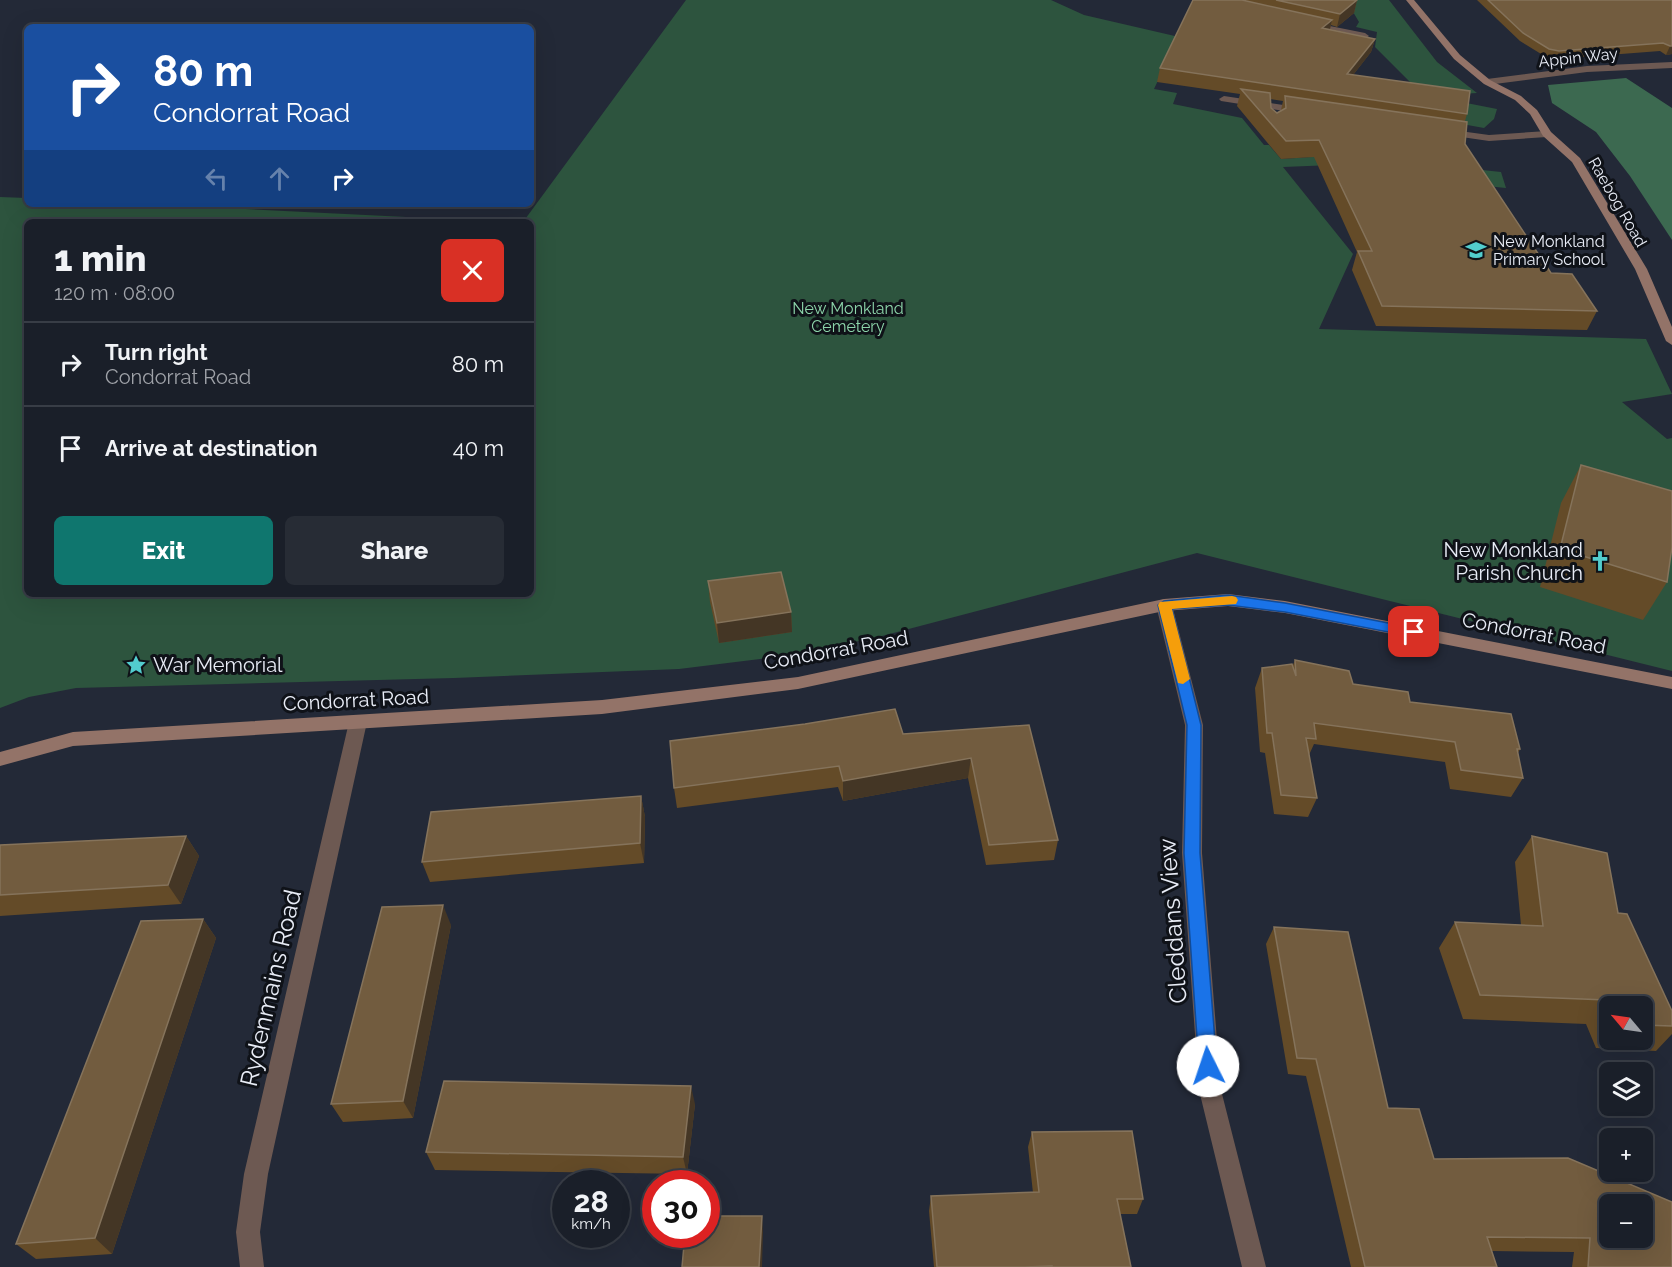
<!DOCTYPE html>
<html lang="en">
<head>
<meta charset="utf-8">
<style>
  body { margin:0; font-family:Raleway,sans-serif; background:#272c35; color:#f1f3f6; height:100vh; display:flex; flex-direction:column; font-size:22px; white-space:nowrap }
  * { box-sizing:border-box; margin:0 }
  p { font-size:20px; color:#9fa2a8 }
  .icon { flex:none; width:33px; height:33px; fill:none; stroke:currentColor; stroke-width:2; stroke-linecap:round; stroke-linejoin:round }
  .map { position:relative; flex:1; overflow:hidden }
  .side { position:absolute; left:24px; top:219px; width:510px; height:378px; display:flex; flex-direction:column; background:#1a1f29; border-radius:9px; box-shadow:0 6px 24px #0002,0 0 0 2px #383d46 }
  .side>* { flex:none }
  .hud { position:absolute; left:24px; top:24px; width:510px; height:183px; border-radius:9px; box-shadow:0 6px 24px #0002,0 0 0 2px #383d46; background:#1a4fa0; color:#fff; overflow:hidden }
  .needle { width:39px; rotate:299deg }
  .buttons { position:absolute; left:1599px; top:996px; display:grid; gap:12px }
  .buttons a { display:grid; place-items:center; width:54px; height:54px; border-radius:9px; background:#1a1f29; box-shadow:0 6px 24px #0002,0 0 0 2px #383d46; font-size:30px }
  .speed { position:absolute; left:552px; top:1170px; display:flex; gap:12px; font-size:30px; font-weight:700; text-align:center }
  .speed>* { display:grid; place-content:center; width:78px; height:78px; border-radius:50%; background:#1a1f29; box-shadow:0 6px 24px #0002,0 0 0 2px #383d46; line-height:1 }
  .speed small { font-size:15px; font-weight:400 }
  .speed .limit { border:9px solid #d22; background:#fff; color:#111 }
  .pin { position:absolute; display:grid; place-items:center; width:51px; height:51px; color:#fff; margin:-26px; border-radius:12px; box-shadow:0 3px 9px #0006 }
  .me { position:absolute; width:66px; margin:-33px; rotate:356deg; stroke-linejoin:round; filter:drop-shadow(0 0 4px #0008) }
  .turn { display:flex; align-items:center; gap:21px; height:126px; padding:0 30px; font-size:27px }
  .turn .icon { width:78px; height:78px; stroke-width:2.5 }
  .turn b { display:block; font-size:42px; line-height:51px }
  .lanes { display:flex; align-items:center; height:57px; padding:0 30px; background:#0003; justify-content:center; gap:30px; direction:ltr }
  .lanes .off { opacity:.35 }
  .round { display:grid; place-items:center; flex:none; width:63px; height:63px; border-radius:9px; background:#272c35 }
  .summary { display:flex; align-items:center; justify-content:space-between; height:102px; padding:0 30px }
  h1 { font-size:36px; font-weight:800; line-height:45px }
  .primary-button { display:flex; gap:12px; margin-top:auto; padding:12px 30px }
  .primary-button a { flex:1; height:69px; border-radius:9px; background:#0f766e; color:#fff; font-size:24px; font-weight:800; line-height:69px; text-align:center }
  .primary-button a+a { background:#272c35; color:#f1f3f6 }
  ul { padding:0; list-style:none }
  li { display:flex; align-items:center; gap:18px; height:84px; padding:0 30px; border-top:2px solid #383d46 }
  li div { flex:1 }
  li b { display:block; font-size:22px }
  li em { font-style:normal }
  .map>svg:first-child { display:block }
  .green { fill:#2d543e }
  .forest { fill:#3c6950 }
  .lines { fill:none; stroke-linecap:round; stroke-linejoin:round }
  .minor { fill:#6d5952; fill-rule:evenodd }
  .secondary { fill:#937368; fill-rule:evenodd }
  .wall { fill:#644b28; fill-rule:evenodd }
  .shaded-wall { fill:#443625 }
  .building { fill:#725c3f; stroke:#85735b; stroke-width:1.5; fill-rule:evenodd }
  .route { fill:#1a73e8; stroke:#114b97; stroke-width:1.5 }
  .slow { fill:#f59e0b }
  .labels { text-anchor:middle; stroke-width:6; stroke-linejoin:round; paint-order:stroke }
  .far-street-label { font-size:16px; fill:#e8ecf6; stroke:#0f1218 }
  .far-poi-label { font-size:16px; fill:#e8ecf6; stroke:#0f1218; text-anchor:start }
  .far-park-label { font-size:16px; fill:#8dd6ab; stroke:#0f1218 }
  .poi-label { font-size:20px; fill:#e8ecf6; stroke:#0f1218; text-anchor:end }
  .street-label { font-size:20px; fill:#e8ecf6; stroke:#0f1218 }
  .near-street-label { font-size:24px; fill:#e8ecf6; stroke:#0f1218 }
</style>
</head>
<body>
<div class="map">
<svg width="1672" height="1267" viewBox="0 0 1672 1267">
  <rect width="100%" height="100%" fill="#232937"/>
  <g class="green">
    <polygon points="686,0 1051,0 1084,15 1231,49 1237,58 1497,109 1494,119 1484,128 1163,70 1154,89 1177,93 1173,104 1242,118 1264,145 1269,145 1281,159 1342,155 1501,172 1506,188 1437,181 1333,165 1283,167 1353,254 1319,329 1646,339 1672,394 1622,402 1667,439 1672,438 1672,671 1197,553 882,636 799,654 679,669 454,678 76,688 29,697 0,708 0,197 27,198 27,204 143,204 508,222 27,222 27,594 531,594 531,222 523,222"/>
    <polygon points="1346,0 1389,0 1437,62 1477,93 1460,94 1412,84 1375,47 1377,32 1356,27 1359,22"/>
  </g>
  <polygon class="forest" points="1626,78 1672,108 1672,240 1630,176 1596,132 1552,103 1548,85"/>
  <g class="lines">
    <g class="minor">
      <polygon points="1310,22 1365,33 1369,36 1365,39 1307,27 1306,25"/>
      <polygon points="1672,62 1672,68 1587,72 1487,85 1482,82 1487,79 1587,66"/>
      <polygon points="1224,96 1303,108 1308,111 1303,114 1221,101 1219,99"/>
      <polygon points="1445,129 1489,135 1547,131 1552,134 1547,137 1489,141 1441,134 1441,130"/>
      <polygon points="1164,599 1170,601 1172,605 1203,725 1202,853 1221,1090 1266,1267 1242,1267 1199,1090 1182,853 1185,725 1156,605 1158,601"/>
      <polygon points="358,715 364,717 367,722 268,1174 260,1232 264,1267 240,1267 236,1232 244,1174 349,722 352,717"/>
    </g>
    <g class="secondary">
      <polygon points="1406,0 1414,0 1460,55 1490,80 1521,96 1537,110 1551,132 1580,158 1647,269 1672,327 1672,345 1666,341 1635,269 1572,162 1543,136 1530,114 1515,100 1484,84 1454,59"/>
      <polygon points="1228,594 1285,601 1672,677 1672,689 1285,613 1228,606 1164,611 798,689 602,714 73,746 0,766 0,752 73,732 602,700 798,677 1164,599"/>
    </g>
  </g>
  <g class="wall">
    <path d="M1193,0H1357L1354,13L1337,27L1331,25L1330,29L1375,39L1371,52L1353,75L1467,114L1465,121V144L1551,273L1597,311L1587,330L1376,326L1352,270L1357,252L1314,157L1281,159L1237,106L1240,94L1157,82L1160,68ZM1270,99L1283,101L1281,110L1277,113L1271,108Z"/>
    <polygon points="1477,0 1672,0 1672,54 1666,55 1660,51 1556,59 1546,57 1520,41"/>
    <polygon points="1581,465 1667,582 1643,620 1540,587 1561,503"/>
    <polygon points="708,581 791,612 792,632 719,643 710,602"/>
    <polygon points="1295,660 1353,684 1410,702 1520,749 1518,753 1523,778 1511,797 1450,789 1445,762 1314,744 1309,755 1317,798 1308,817 1274,814 1265,753 1260,752 1255,688 1262,668 1293,665"/>
    <polygon points="1029,725 1058,840 1054,860 986,865 968,778 843,801 838,787 677,808 674,788 903,734"/>
    <polygon points="641,796 645,817 644,863 430,882 422,862"/>
    <polygon points="186,836 199,856 181,904 0,916 0,845"/>
    <path d="M1532,836L1618,913L1672,1011V1034L1656,1051L1596,1048L1586,1024L1463,1019L1439,948L1455,922L1521,925L1515,862ZM1610,1006H1642V1040H1610Z"/>
    <polygon points="203,919 216,938 112,1254 36,1259 16,1244"/>
    <polygon points="451,925 413,1118 343,1122 331,1104"/>
    <polygon points="1274,927 1388,1108 1434,1159 1672,1267 1572,1267 1574,1252 1492,1251 1497,1267 1351,1267 1306,1076 1288,1074 1266,944"/>
    <polygon points="695,1104 687,1174 435,1170 426,1152"/>
    <polygon points="1032,1132 1143,1199 1137,1214 1120,1214 1131,1267 934,1267 929,1211 931,1196 1033,1193 1028,1147"/>
  </g>
  <g class="shaded-wall">
    <polygon points="1357,0 1354,13 1337,27 1340,14"/>
    <polygon points="1332,20 1329,33 1322,28"/>
    <polygon points="1375,39 1371,52 1343,88 1347,74"/>
    <polygon points="1670,46 1672,46 1672,54 1666,55"/>
    <polygon points="791,612 792,632 719,643 717,623"/>
    <polygon points="971,758 968,778 843,801 843,781"/>
    <polygon points="641,796 645,817 644,863 640,843"/>
    <polygon points="186,836 199,856 181,904 168,885"/>
    <polygon points="443,905 451,925 413,1118 403,1101"/>
    <polygon points="203,919 216,938 112,1254 95,1238"/>
    <polygon points="691,1086 695,1104 687,1174 683,1157"/>
    <polygon points="762,1216 763,1232 762,1267 759,1267"/>
  </g>
  <g class="building">
    <polygon points="1193,0 1242,0 1332,20 1322,28 1375,39 1347,74 1470,91 1467,114 1160,68"/>
    <polygon points="1276,0 1357,0 1340,14"/>
    <polygon points="1488,0 1672,0 1672,46 1670,46 1663,43 1559,51 1549,49 1523,33"/>
    <polygon points="1241,89 1270,93 1271,108 1277,113 1286,108 1285,96 1467,122 1465,144 1551,273 1572,274 1597,311 1382,306 1358,251 1372,251 1319,140 1286,141"/>
    <polygon points="1581,465 1672,491 1672,547 1667,582 1560,549"/>
    <polygon points="781,572 791,612 717,623 708,581"/>
    <polygon points="1295,660 1349,671 1353,684 1408,692 1410,702 1511,714 1520,749 1517,749 1523,778 1461,770 1455,742 1314,723 1316,739 1306,738 1317,798 1281,795 1272,733 1267,733 1262,668 1292,664 1296,676"/>
    <polygon points="895,709 903,734 1029,725 1058,840 989,845 971,758 843,781 839,766 674,788 670,741 805,724"/>
    <polygon points="641,796 640,843 422,862 431,812"/>
    <polygon points="186,836 168,885 0,895 0,845"/>
    <polygon points="1532,836 1607,853 1618,913 1627,914 1672,1011 1672,1026 1642,1025 1642,1006 1610,1006 1607,1000 1480,995 1455,922 1543,926"/>
    <polygon points="443,905 403,1101 331,1104 382,907"/>
    <polygon points="203,919 95,1238 16,1244 141,921"/>
    <path d="M1274,927L1348,932L1388,1108L1419,1109L1434,1159L1568,1158L1672,1202V1267H1588L1590,1238L1487,1237L1497,1267H1365L1316,1059L1297,1058ZM1610,1204H1642V1238H1610Z"/>
    <polygon points="444,1081 691,1086 683,1157 426,1152"/>
    <polygon points="1132,1131 1143,1199 1117,1199 1131,1267 1052,1267 1052,1266 1024,1267 937,1267 931,1196 1039,1192 1032,1132"/>
    <polygon points="706,1216 762,1216 759,1267 682,1267 685,1234 706,1234"/>
  </g>
  <polygon class="route" points="1228,595 1285,603 1414,628 1421,632 1414,637 1285,612 1228,605 1172,609 1201,725 1200,853 1217,1066 1215,1072 1208,1075 1202,1072 1199,1066 1184,853 1187,725 1158,605 1164,601"/>
  <polygon class="slow" points="1232,596 1236,597 1238,600 1236,604 1172,609 1190,679 1183,684 1178,683 1158,605 1160,602"/>
  <defs>
    <g id="school-bare" transform="scale(1.62)"><path d="M0-5L7-2L0 1L-7-2ZM-4 1L0 2.5L4 1V4Q0 6-4 4Z" fill="#52cdce" stroke="#0f1218" stroke-width="2.5" paint-order="stroke"/></g>
    <g id="church-bare" transform="scale(1.62)"><path d="M-1.2-6h2.4v3.5h3.3v2.4h-3.3V6h-2.4V-.1h-3.3v-2.4h3.3Z" fill="#52cdce" stroke="#0f1218" stroke-width="2.5" paint-order="stroke"/></g>
    <g id="sight-bare" transform="scale(1.62)"><path d="M0-6L1.8-2.2L6-1.7L2.9 1.2L3.7 5.4L0 3.3L-3.7 5.4L-2.9 1.2L-6-1.7L-1.8-2.2Z" fill="#52cdce" stroke="#0f1218" stroke-width="2.5" paint-order="stroke"/></g>
  </defs>
  <g fill-rule="evenodd">
    <use href="#school-bare" x="1476" y="250"/>
    <use href="#church-bare" x="1600" y="561"/>
    <use href="#sight-bare" x="136" y="665"/>
  </g>
  <g class="labels">
    <g class="far-street-label">
      <text transform="translate(1578 57) rotate(-6)" y="6">Appin Way</text>
      <text transform="translate(1618 202) rotate(60)" y="6">Raebog Road</text>
    </g>
    <g class="far-poi-label">
      <text x="1493" y="247">New Monkland<tspan x="1493" dy="18">Primary School</tspan></text>
    </g>
    <g class="far-park-label">
      <text x="848" y="314">New Monkland<tspan x="848" dy="18">Cemetery</tspan></text>
    </g>
    <g class="poi-label">
      <text x="1583" y="557">New Monkland<tspan x="1583" dy="23">Parish Church</tspan></text>
      <text x="153" y="672" text-anchor="start">War Memorial</text>
    </g>
    <g class="street-label">
      <text transform="translate(1534 633) rotate(11)" y="7">Condorrat Road</text>
      <text transform="translate(836 650) rotate(-10)" y="7">Condorrat Road</text>
      <text transform="translate(356 700) rotate(-3)" y="7">Condorrat Road</text>
    </g>
    <g class="near-street-label">
      <text transform="translate(1173 921) rotate(-94)" y="8">Cleddans View</text>
      <text transform="translate(271 988) rotate(-77)" y="8">Rydenmains Road</text>
    </g>
  </g>
</svg>
<div class="buttons">
<a><svg class="needle" viewBox="-14 -14 28 28"><path d="M0-13l5 13h-10z" fill="#e53935"/><path d="M0 13l5-13h-10z" fill="#9fa2a8"/></svg></a>
<a><svg class="icon" aria-label="layers" viewBox="0 0 24 24"><path d="M12 4l9 5-9 5-9-5zM3 14l9 5 9-5"/></svg></a>
<a>+</a>
<a>−</a>
</div>
<div class="speed"><div>28<small>km/h</small></div><div class="limit">30</div></div>
<div class="pin" style="left:1414px;top:632px;background:#d93025"><svg class="icon" aria-label="arrive" viewBox="0 0 24 24"><path d="M6 21V4h12l-3 4 3 4H6"/></svg></div>
<svg class="me" style="left:1208px;top:1066px" viewBox="-20 -20 40 40"><circle r="19" fill="#fff"/><path d="M0-13L10 11 0 6-10 11z" fill="#1a73e8"/></svg>
<div class="hud">
<div class="turn"><svg class="icon" aria-label="right" viewBox="0 0 24 24"><path d="M7 20v-9h11M14 6l5 5-5 5"/></svg><div><b>80 m</b>Condorrat Road</div></div>
<div class="lanes"><svg class="icon off" aria-label="left" viewBox="0 0 24 24"><path d="M17 20v-9H6M10 6l-5 5 5 5"/></svg><svg class="icon off" aria-label="ahead" viewBox="0 0 24 24"><path d="M12 20V5M6 11l6-6 6 6"/></svg><svg class="icon" aria-label="right" viewBox="0 0 24 24"><path d="M7 20v-9h11M14 6l5 5-5 5"/></svg></div>
</div>
<section class="side">
<div class="summary"><div><h1>1 min</h1><p>120 m · 08:00</p></div><a class="round" style="background:#d93025;color:#fff"><svg class="icon" aria-label="close" viewBox="0 0 24 24"><path d="M6 6l12 12M18 6L6 18"/></svg></a></div>
<ul>
<li><svg class="icon" aria-label="right" viewBox="0 0 24 24"><path d="M7 20v-9h11M14 6l5 5-5 5"/></svg><div><b>Turn right</b><p>Condorrat Road</p></div><em>80 m</em></li>
<li><svg class="icon" aria-label="arrive" viewBox="0 0 24 24"><path d="M6 21V4h12l-3 4 3 4H6"/></svg><div><b>Arrive at destination</b></div><em>40 m</em></li>
</ul>
<div class="primary-button"><a>Exit</a><a>Share</a></div>
</section>
</div>
</body>
</html>
